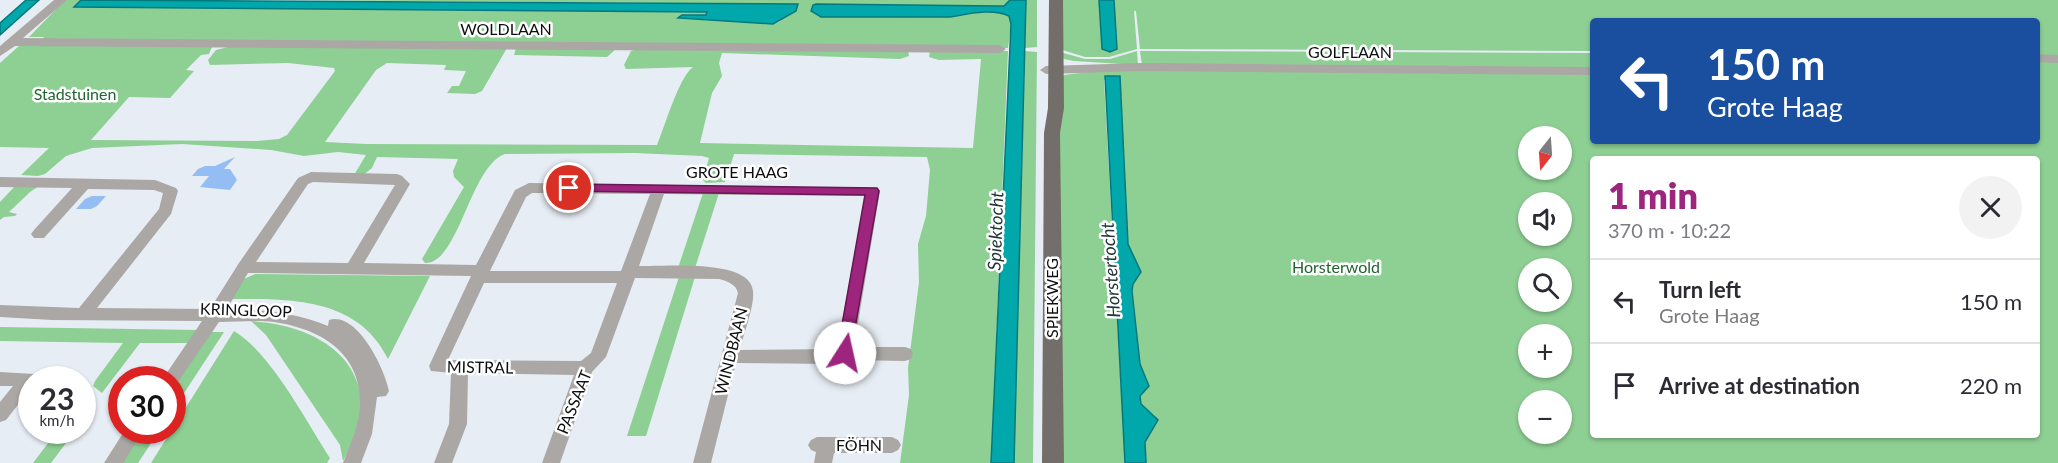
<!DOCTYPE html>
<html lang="en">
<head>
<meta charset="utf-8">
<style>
  body { margin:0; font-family:Lato,sans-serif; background:#f2f2f3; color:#2b2b33; height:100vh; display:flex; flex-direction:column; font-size:22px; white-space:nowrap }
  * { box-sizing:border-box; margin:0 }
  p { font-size:20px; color:#7c7c81 }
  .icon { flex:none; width:33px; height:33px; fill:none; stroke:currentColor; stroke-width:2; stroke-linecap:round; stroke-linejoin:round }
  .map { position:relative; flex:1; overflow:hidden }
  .drawer { position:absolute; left:1590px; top:156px; width:450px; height:282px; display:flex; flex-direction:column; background:#fff; border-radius:6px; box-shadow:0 2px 4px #0004 }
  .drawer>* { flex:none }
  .guide { position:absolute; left:1590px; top:18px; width:450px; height:126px; border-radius:6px; box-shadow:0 2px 4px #0004; background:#1a4fa0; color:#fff; overflow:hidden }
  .needle { width:39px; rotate:197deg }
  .fabs { position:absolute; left:1518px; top:126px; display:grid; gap:12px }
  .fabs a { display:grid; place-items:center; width:54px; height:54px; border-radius:50%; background:#fff; box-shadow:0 2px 4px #0004; font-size:30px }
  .speed { position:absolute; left:18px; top:366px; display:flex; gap:12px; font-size:30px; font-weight:700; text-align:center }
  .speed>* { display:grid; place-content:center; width:78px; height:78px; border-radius:50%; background:#fff; box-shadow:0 2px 4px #0004; line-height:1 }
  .speed small { font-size:15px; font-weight:400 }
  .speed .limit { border:9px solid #d22; background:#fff; color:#111 }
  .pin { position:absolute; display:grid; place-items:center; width:51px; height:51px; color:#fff; margin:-26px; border:3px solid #fff; border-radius:50%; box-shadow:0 2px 6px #0007 }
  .me { position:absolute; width:66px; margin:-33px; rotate:10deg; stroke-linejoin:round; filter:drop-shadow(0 0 4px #0008) }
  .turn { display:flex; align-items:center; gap:21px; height:126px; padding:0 18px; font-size:27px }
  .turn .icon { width:78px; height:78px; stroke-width:2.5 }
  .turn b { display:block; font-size:42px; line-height:51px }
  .round { display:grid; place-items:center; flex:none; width:63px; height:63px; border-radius:32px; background:#f2f2f3 }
  .head { display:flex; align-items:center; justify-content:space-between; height:102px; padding:0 18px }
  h1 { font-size:36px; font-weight:800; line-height:45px; color:#9d257e }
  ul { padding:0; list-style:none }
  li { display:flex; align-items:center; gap:18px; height:84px; padding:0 18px; border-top:2px solid #e1e1e2 }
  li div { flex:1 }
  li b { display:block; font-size:22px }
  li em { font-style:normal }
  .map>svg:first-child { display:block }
  .green { fill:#8ecf94; fill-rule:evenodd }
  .water { fill:#00a7ab; stroke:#04797c; stroke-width:1.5 }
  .building { fill:#94bdf3 }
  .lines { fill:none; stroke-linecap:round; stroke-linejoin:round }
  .minor { fill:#aba7a5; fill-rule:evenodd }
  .major { fill:#746e6a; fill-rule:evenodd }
  .route { fill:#9d257e; stroke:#661852; stroke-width:1.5 }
  .labels { text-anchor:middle; stroke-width:5; stroke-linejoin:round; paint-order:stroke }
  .street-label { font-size:16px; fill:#0c0e10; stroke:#fff }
  .park-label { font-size:16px; fill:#1f652c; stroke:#fff }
  .water-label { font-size:18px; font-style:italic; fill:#213738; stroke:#fff }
</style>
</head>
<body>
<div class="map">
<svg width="2058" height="463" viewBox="0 0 2058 463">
  <rect width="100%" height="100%" fill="#e7edf4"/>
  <g class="green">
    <path d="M65,0H81L75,7L708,12L706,15H682L678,18L773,24L779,22L797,4L284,0H1010L1004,6H999L816,4L811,11L821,17H950C968,14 991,8 1009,16L1011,24L1008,48L41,41L44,37H29Z"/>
    <polygon points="1026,0 1037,0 1037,47 1025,48"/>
    <polygon points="1059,0 1099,0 1102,48 1117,48 1114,0 2058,0 2058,57 2037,56 2037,21 1593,21 1593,51 1140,49 1136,11 1134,11 1137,49 1109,57 1085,57 1059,49"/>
    <path d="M20,45L212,47L209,54L201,55L186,70L194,71L170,98L129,97L91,140L257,141L279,139L287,135L335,71L334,68L288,63L210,65L208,60L216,50L232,46L507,48L482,91L475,94L447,93L452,86H459L466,71L444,70L446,65L387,63L376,70L325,142L366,144L657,145C665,126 679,77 693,67L626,69L624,65L631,51L640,48L908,50L909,56L900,59L722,53L719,63L722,76L712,93L700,143L973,148L981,59L939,60L929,57L930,50L1008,51L991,463H900L909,395L908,368L919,282L918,244L926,216L930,170L927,157L734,154L725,182L706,183L703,180L709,158L702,156L635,153L505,154C470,166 459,264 425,263L422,259L464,187L454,177L453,171L458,159L377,157L372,168L362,176L354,175L366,155L338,152L304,156L271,150L182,144L92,148L66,156L45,174L38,176L21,175L49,148L0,147V63Z"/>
    <polygon points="516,48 617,48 607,57 514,55"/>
    <polygon points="1025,51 1037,52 1033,463 1014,463"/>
    <polygon points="1137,51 1138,65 1074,61 1064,59 1060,52 1085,59 1110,59"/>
    <polygon points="1140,51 1593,53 1593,68 1142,65"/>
    <path d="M2037,61H2058V463H1146L1145,442L1156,424L1155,416L1141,404L1140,396L1149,386L1140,364L1132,291L1133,284L1141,272L1128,244L1120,76L1118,75L1104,80L1125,463H1059L1060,79L1064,75L1104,70L1593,73V141H2037ZM1528,136H1562V170H1528ZM1593,159H2037V435H1593ZM1528,202H1562V236H1528ZM1528,268H1562V302H1528ZM1528,334H1562V368H1528ZM1528,400H1562V434H1528Z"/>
    <polygon points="15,186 39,186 30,192 9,212 17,214 15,216 4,217 0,220 0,202"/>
    <polygon points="703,193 719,193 695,268 678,268"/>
    <path d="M255,274L430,276L388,359C358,298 292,299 232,299L244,279Z"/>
    <polygon points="679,277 695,277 646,436 627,436"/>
    <path d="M251,321C299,324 355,345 361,399C363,421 353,442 343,461L340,445L266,335Z"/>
    <polygon points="0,327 200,330 190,343 140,343 102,393 93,386 95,381 123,343 0,341"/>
    <path d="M234,331C271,353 306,421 330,458L327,463H151Z"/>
    <polygon points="210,332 224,332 173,410 173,387"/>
    <polygon points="58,430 75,431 51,463 33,463"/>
    <polygon points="143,431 159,431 138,463 121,463"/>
  </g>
  <g class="water">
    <polygon points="26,0 39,0 0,35 0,23"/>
    <polygon points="81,0 798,4 796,11 773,24 678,18 682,15 706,15 707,12 74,7"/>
    <path d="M1010,0H1026L1014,463H991L1011,24L1009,16C992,8 968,14 950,17H821L811,11L813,5L816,4L999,6H1004Z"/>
    <polygon points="1099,0 1114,0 1117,49 1110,52 1102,49"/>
    <polygon points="1105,76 1120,76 1128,244 1141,272 1133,284 1132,291 1140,364 1149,386 1140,396 1141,404 1158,420 1145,442 1146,463 1125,463"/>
  </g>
  <g class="building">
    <polygon points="235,157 224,169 230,169 237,180 230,190 200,187 209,176 192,176 198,169 205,166 215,166"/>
    <polygon points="92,196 106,196 97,206 91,209 76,209 85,199"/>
  </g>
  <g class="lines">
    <g class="minor">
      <polygon points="54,0 67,0 23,38 1000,45 1006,49 1000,53 15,46 0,56 0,46"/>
      <polygon points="2037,54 2058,55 2058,63 2037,62"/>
      <polygon points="1141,63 1593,67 1593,75 1141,71 1046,74 1040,70 1046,66"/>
      <path d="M311,172L397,174L402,176L410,184L364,263L476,265L515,190L529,183L878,188L880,191L854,347H905L911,349L913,354L911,359L905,361L846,360L835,364L736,363L711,463H693L738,293C736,284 727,281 719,279L635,278L606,357L592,372L560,463H542L574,375L468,373L467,424L452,463H434L449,424L451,373L431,371L429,366L471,276L248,273L227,309C265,310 293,312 328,326L329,320C357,311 385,369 389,391L386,396L377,397L372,434L361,463H343C350,445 359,426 360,406C362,353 321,329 274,322C257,320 237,322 219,322L176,385L172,386V380H162L202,321L52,320L0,317V305L79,308L159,209L163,193L154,190L88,189L44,238H34L31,234L34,230L72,188L0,187V177L155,180L176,188L178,191L171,214L97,308L210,309L239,263L298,178ZM313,182L395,185L348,263L256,262L308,184ZM532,193L650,194L621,271H490L526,197ZM664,194L865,196L837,349L740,350C743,335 755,305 753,291C750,258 663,267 639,266ZM484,283H617L591,353L581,361L448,360Z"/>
      <polygon points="0,372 34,374 36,379 32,380 32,387 6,420 0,422 0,402 13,386 0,386"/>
      <polygon points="125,430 144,430 123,463 104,463"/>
      <polygon points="817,437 892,437 898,440 901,445 898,450 892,453 834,453 832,463 814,463 816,452 811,450 808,445 811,440"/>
    </g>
    <polygon class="major" points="1049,0 1063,0 1064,108 1060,133 1064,463 1042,463 1044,133 1048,108"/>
  </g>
  <polygon class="route" points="569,184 877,188 879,191 850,357 839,357 837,353 865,195 564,191 562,188 564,185"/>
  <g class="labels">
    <g class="street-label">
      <text x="506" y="35">WOLDLAAN</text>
      <text x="1350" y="58">GOLFLAAN</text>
      <text x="737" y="178">GROTE HAAG</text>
      <text transform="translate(1052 298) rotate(-90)" y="6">SPIEKWEG</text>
      <text transform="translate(246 310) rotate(2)" y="6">KRINGLOOP</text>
      <text transform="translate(731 351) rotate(-76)" y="6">WINDBAAN</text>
      <text transform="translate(480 367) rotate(1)" y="6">MISTRAL</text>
      <text transform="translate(574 402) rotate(-68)" y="6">PASSAAT</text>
      <text x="859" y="451">FÖHN</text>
    </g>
    <g class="park-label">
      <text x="75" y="100">Stadstuinen</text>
      <text x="1336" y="273">Horsterwold</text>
    </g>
    <g class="water-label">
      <text transform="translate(996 231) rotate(-88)" y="6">Spiektocht</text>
      <text transform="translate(1111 270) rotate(-94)" y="6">Horstertocht</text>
    </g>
  </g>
</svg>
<div class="fabs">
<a><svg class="needle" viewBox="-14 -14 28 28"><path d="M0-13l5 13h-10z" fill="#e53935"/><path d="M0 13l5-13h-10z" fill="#7c7c81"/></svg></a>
<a><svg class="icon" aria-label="sound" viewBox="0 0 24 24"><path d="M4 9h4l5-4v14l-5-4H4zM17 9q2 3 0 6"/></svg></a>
<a><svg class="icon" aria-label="search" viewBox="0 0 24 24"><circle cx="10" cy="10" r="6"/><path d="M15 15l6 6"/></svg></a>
<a>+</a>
<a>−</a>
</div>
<div class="speed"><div>23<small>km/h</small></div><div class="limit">30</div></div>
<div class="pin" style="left:569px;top:188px;background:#d93025"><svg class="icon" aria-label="arrive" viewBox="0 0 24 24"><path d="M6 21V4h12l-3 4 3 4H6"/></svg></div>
<svg class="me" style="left:845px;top:353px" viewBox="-20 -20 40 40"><circle r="19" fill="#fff"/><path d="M0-13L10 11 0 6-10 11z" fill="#9d257e"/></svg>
<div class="guide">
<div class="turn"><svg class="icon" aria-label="left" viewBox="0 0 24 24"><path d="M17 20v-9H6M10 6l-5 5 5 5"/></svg><div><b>150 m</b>Grote Haag</div></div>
</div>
<section class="drawer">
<div class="head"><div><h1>1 min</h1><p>370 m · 10:22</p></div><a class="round"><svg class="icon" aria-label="close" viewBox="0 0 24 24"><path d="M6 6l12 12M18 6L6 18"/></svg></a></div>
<ul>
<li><svg class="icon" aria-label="left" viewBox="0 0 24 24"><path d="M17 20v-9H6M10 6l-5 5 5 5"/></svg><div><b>Turn left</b><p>Grote Haag</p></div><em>150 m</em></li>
<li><svg class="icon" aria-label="arrive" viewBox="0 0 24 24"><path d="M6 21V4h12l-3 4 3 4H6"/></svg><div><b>Arrive at destination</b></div><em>220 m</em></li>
</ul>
</section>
</div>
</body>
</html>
